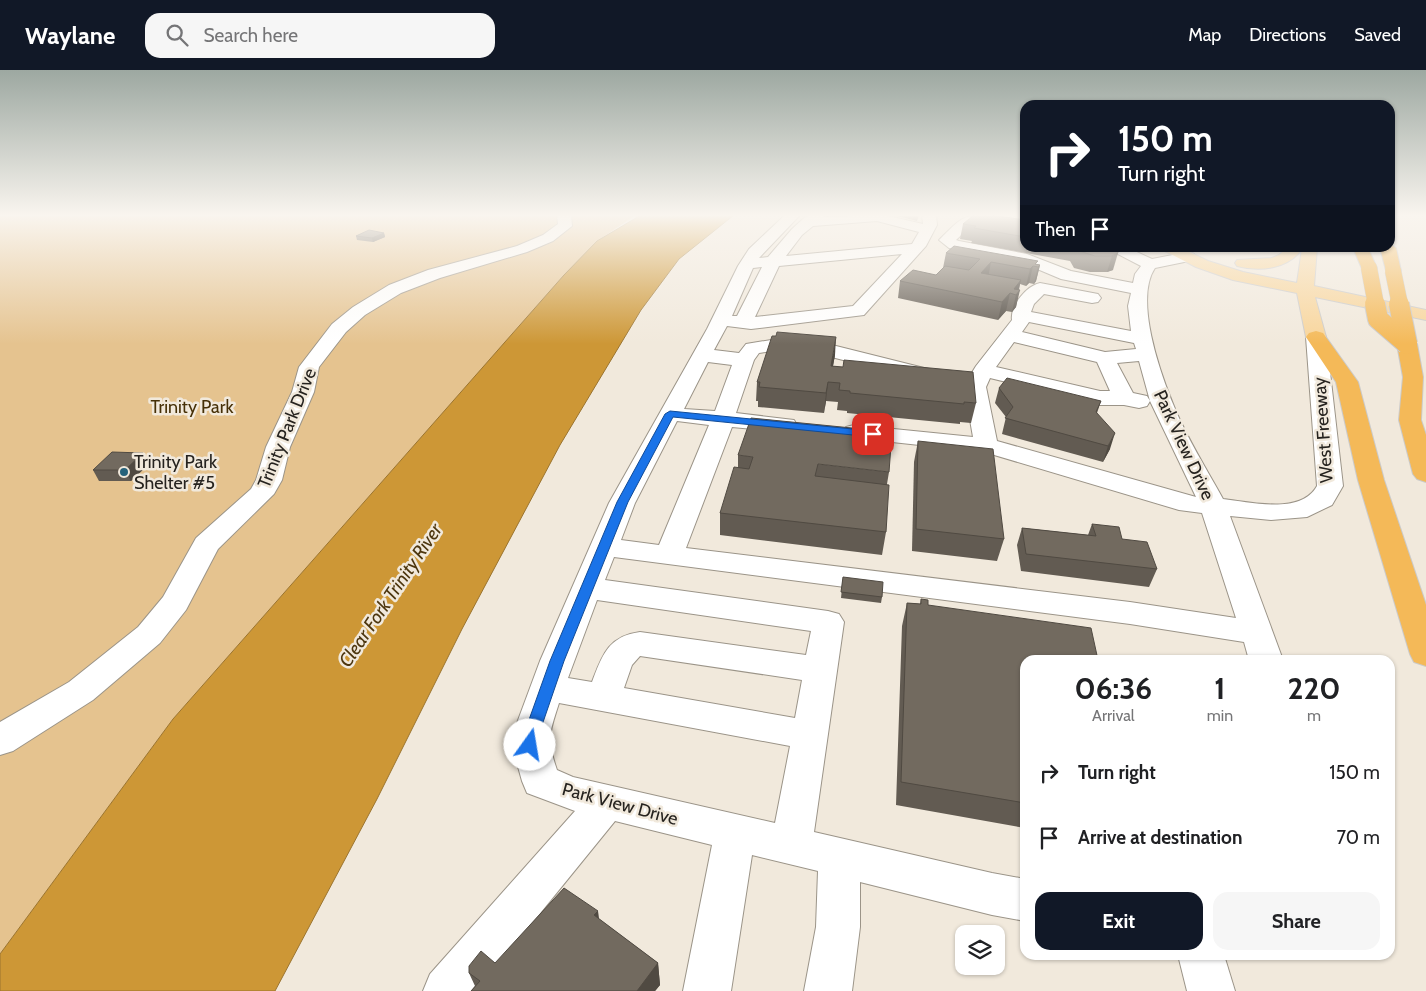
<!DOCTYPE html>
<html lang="en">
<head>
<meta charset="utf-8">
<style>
  body { margin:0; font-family:Cabin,sans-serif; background:#f6f6f6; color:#202124; height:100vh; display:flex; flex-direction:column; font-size:19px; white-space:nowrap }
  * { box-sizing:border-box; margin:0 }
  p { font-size:16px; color:#757577 }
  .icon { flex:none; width:28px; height:28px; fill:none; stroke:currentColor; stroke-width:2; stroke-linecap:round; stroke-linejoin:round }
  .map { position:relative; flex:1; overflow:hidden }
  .details { position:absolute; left:1020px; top:585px; width:375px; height:305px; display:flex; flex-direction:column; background:#fff; border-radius:15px; box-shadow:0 1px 4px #0004 }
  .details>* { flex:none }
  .hud { position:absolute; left:1020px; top:30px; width:375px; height:152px; border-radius:15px; box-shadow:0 1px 4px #0004; background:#111827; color:#fff; overflow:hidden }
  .fabs { position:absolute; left:955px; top:855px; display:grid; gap:10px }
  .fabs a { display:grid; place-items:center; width:50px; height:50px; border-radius:10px; background:#fff; box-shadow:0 1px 4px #0004; font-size:25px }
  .pin { position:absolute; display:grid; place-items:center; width:42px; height:42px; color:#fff; margin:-21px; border-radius:10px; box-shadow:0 2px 8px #0006 }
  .me { position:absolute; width:55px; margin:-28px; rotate:13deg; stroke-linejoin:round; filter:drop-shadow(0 0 4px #0008) }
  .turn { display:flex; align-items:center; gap:18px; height:105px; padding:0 15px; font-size:22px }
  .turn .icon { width:65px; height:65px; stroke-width:2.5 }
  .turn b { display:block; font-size:35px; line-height:42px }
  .then { display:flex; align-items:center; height:48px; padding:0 15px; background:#0003; gap:10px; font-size:19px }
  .eta { display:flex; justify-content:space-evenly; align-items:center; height:85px; text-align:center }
  .eta b { font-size:30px; font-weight:700; line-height:35px }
  .button { display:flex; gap:10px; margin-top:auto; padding:10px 15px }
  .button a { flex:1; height:58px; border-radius:15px; background:#111827; color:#fff; font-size:20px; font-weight:700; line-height:58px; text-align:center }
  .button a+a { background:#f6f6f6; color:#202124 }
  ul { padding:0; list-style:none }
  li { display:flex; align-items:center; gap:15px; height:65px; padding:0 15px }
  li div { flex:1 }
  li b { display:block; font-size:19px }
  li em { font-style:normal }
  header { display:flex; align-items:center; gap:30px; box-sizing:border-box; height:70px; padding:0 25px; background:#111827; color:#fff }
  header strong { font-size:24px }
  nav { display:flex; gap:28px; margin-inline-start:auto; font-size:18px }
  .search { width:350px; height:45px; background:#f6f6f6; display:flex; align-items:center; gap:12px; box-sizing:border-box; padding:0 18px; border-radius:15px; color:#757577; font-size:19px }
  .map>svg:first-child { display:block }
  .green { fill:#e5c38f }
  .water { fill:#cd9736; stroke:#9b742f }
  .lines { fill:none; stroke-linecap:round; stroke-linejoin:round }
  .minor-casing { stroke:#9b9488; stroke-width:2 }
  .major-casing { stroke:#cbcac9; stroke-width:2 }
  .highway-casing { stroke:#cbcac9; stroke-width:2 }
  .minor { fill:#fff; fill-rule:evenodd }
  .major { fill:#f8d59b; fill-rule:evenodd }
  .highway { fill:#f4b958; fill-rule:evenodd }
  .highway-bridge-far1-casing { stroke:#cbcac9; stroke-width:17; stroke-linecap:butt }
  .highway-bridge-casing { stroke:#cbcac9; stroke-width:22; stroke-linecap:butt }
  .highway-bridge-far1 { stroke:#f4b958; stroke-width:16 }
  .highway-bridge { stroke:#f4b958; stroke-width:20 }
  .wall { fill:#625b52 }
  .shaded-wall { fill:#504a42 }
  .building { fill:#726a5f; stroke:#504a42 }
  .route { fill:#1a73e8; stroke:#114b97 }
  .poi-dot { fill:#26627a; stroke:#f1e9dc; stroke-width:2 }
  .labels { text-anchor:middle; stroke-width:5; stroke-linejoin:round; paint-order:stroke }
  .park-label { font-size:18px; fill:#463007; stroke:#f1e9dc }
  .street-label { font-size:18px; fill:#26231f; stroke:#f1e9dc }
  .poi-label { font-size:18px; fill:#26231f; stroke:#f1e9dc; text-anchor:start }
  .water-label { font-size:19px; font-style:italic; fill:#4d360e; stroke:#f1e9dc }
</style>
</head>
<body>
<header>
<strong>Waylane</strong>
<div class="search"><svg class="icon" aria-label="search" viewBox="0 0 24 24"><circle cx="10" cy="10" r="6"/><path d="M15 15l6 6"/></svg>Search here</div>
<nav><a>Map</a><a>Directions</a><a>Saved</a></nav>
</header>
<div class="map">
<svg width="1426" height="921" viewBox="0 0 1426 921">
  <rect width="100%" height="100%" fill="#f1e9dc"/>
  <polygon class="green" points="0,145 636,145 597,171 564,205 173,649 0,884"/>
  <polygon class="water" points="641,145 734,145 679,189 641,240 560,375 462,559 377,729 275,921 0,921 0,884 173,649 564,205 597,171"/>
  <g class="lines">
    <g class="minor-casing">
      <g id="minor">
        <polygon points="557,145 571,145 572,156 553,171 527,182 440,208 401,223 365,245 346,262 319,297 314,322 290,377 282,410 274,424 218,479 186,540 160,573 93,630 13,681 0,685 0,652 69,612 138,557 163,527 196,468 251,419 256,410 266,377 292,322 299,297 332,254 353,237 389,215 428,200 517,176 543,165 558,154"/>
        <path d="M785,145H800L759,188L768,187L792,159L803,149L809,145H824L823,147L884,145L923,154L922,145H936L937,155L926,176L864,245L751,259L727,256L714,280L739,283L746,274L796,266L968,309L976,296L1012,250C1010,236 1026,216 1040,213L1098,224L1101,228L1098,232L1092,233L1044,224L1034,234L1031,242L1131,261L1128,236L1131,223L1061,209L1023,193L949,178L939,170L942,167C951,159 962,144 975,147L977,150L956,170L959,171L1027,184L1071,201L1133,213L1135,204L1141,196L1112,181L1110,178H1128L1152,189L1188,182L1194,184L1196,187L1194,190L1155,198C1134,229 1160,302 1173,334C1185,365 1207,400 1223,429C1251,432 1301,445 1317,416L1306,267L1309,263L1316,261L1323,263L1326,267L1343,416L1332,435L1307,447L1271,450L1230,446L1283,590H1249L1244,572L1130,554L614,487L605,510L828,541L839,544L844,552L814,762L992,803L1025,809V851L992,845L860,812V857L852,921H804L816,857L818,801L752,785L731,921H683L712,775L615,751L477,921H423L430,904L575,741L527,723L522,711L512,675L514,661L540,591L609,433L707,259L738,196L749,179ZM877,151L919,162L912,174L786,186L802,165L813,156ZM902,184L853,236L755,247L779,196ZM762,197L737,246H732L753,198ZM1029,252L1134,273L1136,279L1105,282L1022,262ZM1014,272L1097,292L1110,321H1100L996,297ZM796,278L965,321L973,367L854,355L846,357L842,362L846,367L984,382L1179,440L1202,443L1236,548L1130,532L686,478L732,357L786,362L794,360L797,355L794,350L736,343L754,290L759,283ZM1139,291L1150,331L1147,326L1133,323L1117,293ZM708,292L732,295L715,341L684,339ZM990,308L1100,335H1124L1139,338L1147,336L1150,331L1196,427L997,371L986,317ZM677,351L709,355L659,475L621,470L635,433ZM597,530L811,561L806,585L640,562C608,566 602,586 592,612L568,608ZM640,586L802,610L795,648L624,618L632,595ZM559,633L790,676L775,753L573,707L557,700C546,668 549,665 559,633Z"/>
        <polygon points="1178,885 1224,885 1235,921 1187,921"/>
      </g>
    </g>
    <g class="major-casing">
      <path id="major" d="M1162,178H1181L1208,191L1243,202L1297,213L1302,179C1288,199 1260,202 1237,196L1235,193L1237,190L1272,188L1279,185L1287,178H1317L1314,216L1426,240V250L1315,227L1326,267L1323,271L1316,273L1309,271L1306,267L1297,223L1233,210L1196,197L1165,181Z"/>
    </g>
    <g class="highway-casing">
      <g id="highway">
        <polygon points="1390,174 1396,178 1401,201 1399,204 1387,204 1380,178 1390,178"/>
        <polygon points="1353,178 1368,178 1377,198 1375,201 1363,201"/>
        <polygon points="1316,261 1323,263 1358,312 1384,410 1426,535 1426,596 1414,592 1410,584 1358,410 1336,312 1306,267 1309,263"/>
        <polygon points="1407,268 1414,270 1417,274 1423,307 1421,350 1426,365 1426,412 1417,409 1413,404 1399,350 1403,307 1397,274 1400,270"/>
      </g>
    </g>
    <use href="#minor" class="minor"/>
    <use href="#major" class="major"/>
    <use href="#highway" class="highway"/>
    <g class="highway-bridge-far1-casing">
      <g id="highway-bridge-far1">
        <polyline points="1369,198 1376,235"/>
        <polyline points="1393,201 1400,235"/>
      </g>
    </g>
    <g class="highway-bridge-casing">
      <g id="highway-bridge">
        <polyline points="1375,234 1378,249 1407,274"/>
        <polyline points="1399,234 1407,274"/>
      </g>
    </g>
    <use href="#highway-bridge-far1" class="highway-bridge-far1"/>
    <use href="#highway-bridge" class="highway-bridge"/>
  </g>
  <g class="wall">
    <polygon points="893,145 919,145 917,151"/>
    <polygon points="1025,150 1025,178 1113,178 1113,200 1107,202 1090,202 1074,198 1070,191 971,173 972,171 960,169 963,154"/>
    <polygon points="384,163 385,167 373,172 357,170 356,166"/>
    <polygon points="946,183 1037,194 1040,195 1036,211 1034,214 1029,213 1026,216 1020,214 1016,237 1012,242 1006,241 998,250 898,228 900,211 936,205 943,198"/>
    <polygon points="835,285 833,296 976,333 971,353 960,352 960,354 847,343 847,341 837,340 838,332 826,331 824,343 758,337 758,331 756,331 757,312"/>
    <polygon points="999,318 1101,331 1097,343 1110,379 1103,392 1002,364 1006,347 995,333"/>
    <polygon points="918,371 1004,469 997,491 912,481 914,392"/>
    <polygon points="143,383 149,394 131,411 99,411 93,400"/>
    <polygon points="738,385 889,402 887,414 886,462 882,485 720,465 720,443 738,398"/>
    <polygon points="1092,454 1122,469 1157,499 1149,517 1021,501 1017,475 1022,458 1088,465"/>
    <polygon points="843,507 882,527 881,533 841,528"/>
    <polygon points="921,529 928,535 1025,590 1025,758 896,735 902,556 907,533 920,534"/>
    <polygon points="599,849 658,893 660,915 655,921 471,921 475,916 469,903 495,893"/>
  </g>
  <g class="shaded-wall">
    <polygon points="384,163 385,167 373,172 372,168"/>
    <polygon points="1118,183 1113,200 1107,202 1112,186"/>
    <polygon points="991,192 988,208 981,203"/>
    <polygon points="1040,195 1036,211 1034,214 1038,197"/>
    <polygon points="1033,196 1029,213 1026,216 1030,199"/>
    <polygon points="1021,210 1018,222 1020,220 1016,237 1012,242 1016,225 1014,219"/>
    <polygon points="1010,223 1006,241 998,250 1002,232"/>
    <polygon points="836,267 835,285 830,312 831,296"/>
    <polygon points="828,312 826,331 824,343 826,323"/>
    <polygon points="1115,363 1110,379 1103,392 1108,376"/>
    <polygon points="143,383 149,394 131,411 125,400"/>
    <polygon points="598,841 601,863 594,845"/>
    <polygon points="658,893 660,915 655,921 637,921"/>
  </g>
  <g class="building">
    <polygon points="974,145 991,145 1025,150 1025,167 974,158 976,156 963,154"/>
    <polygon points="369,160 384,163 372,168 356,166"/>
    <polygon points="954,176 1038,191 1035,194 1040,195 1038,197 1033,196 1030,199 991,192 981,203 1021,210 1014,219 1020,220 1016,225 1010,223 1002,232 900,211 913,200 936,205 945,196 969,200 980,189 946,183"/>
    <polygon points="1076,178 1113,178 1117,179 1118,183 1112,186 1095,186 1079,181"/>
    <polygon points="777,262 836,267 831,296 843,297 844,290 973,302 976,333 964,332 964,334 850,323 850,321 839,320 840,313 828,312 826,323 759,317 760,312 757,312 772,266 776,266"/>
    <polygon points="1007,308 1101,331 1096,342 1115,363 1108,376 1005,348 1013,337 999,318"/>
    <polygon points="751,348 892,362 889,402 818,394 815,406 889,415 886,462 720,443 734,397 749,399 753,387 738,385"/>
    <polygon points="918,371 993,379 1004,469 916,459"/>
    <polygon points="112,382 143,383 125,400 93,400"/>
    <polygon points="1092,454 1119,457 1122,469 1147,472 1157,499 1026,484 1022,458 1096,466"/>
    <polygon points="843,507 883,512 882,527 841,522"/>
    <polygon points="921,529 928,530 928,535 1091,558 1098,590 1025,590 1025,733 901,712 907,533 921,534"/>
    <polygon points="564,818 598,841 594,845 658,893 637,921 471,921 480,911 469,903 469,896 481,881 495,893"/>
  </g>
  <linearGradient id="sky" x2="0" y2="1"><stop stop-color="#9da8a1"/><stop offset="0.53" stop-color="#f9f5ef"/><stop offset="1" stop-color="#f9f5ef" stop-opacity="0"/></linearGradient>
  <rect width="1426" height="274" fill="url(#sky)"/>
  <polygon class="route" points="670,341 873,361 878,364 873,367 673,347 628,432 564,591 540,661 536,680 530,682 525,680 523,675 525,661 550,591 617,432 665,344"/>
  <circle class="poi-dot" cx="124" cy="402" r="5"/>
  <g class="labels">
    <g class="park-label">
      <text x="192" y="343">Trinity Park</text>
    </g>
    <g class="street-label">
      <text transform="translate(287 358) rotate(-68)" y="6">Trinity Park Drive</text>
      <text transform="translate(1323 360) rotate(-94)" y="6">West Freeway</text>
      <text transform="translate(1184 375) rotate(65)" y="6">Park View Drive</text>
      <text transform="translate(620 734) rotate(15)" y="6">Park View Drive</text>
    </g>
    <g class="poi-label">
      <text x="134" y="398">Trinity Park<tspan x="134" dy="21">Shelter #5</tspan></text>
    </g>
    <g class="water-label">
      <text transform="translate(390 525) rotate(-56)" y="7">Clear Fork Trinity River</text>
    </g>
  </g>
</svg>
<div class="fabs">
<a><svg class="icon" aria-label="layers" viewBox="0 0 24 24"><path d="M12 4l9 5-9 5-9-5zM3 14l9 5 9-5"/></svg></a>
</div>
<div class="pin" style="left:873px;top:364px;background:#d93025"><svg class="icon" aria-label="arrive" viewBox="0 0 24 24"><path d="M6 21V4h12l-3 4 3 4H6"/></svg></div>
<svg class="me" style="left:530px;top:675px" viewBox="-20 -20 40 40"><circle r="19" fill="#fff"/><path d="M0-13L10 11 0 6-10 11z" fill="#1a73e8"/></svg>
<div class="hud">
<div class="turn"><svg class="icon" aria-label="right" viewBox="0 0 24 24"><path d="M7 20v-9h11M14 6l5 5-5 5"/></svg><div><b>150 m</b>Turn right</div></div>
<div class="then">Then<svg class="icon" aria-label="arrive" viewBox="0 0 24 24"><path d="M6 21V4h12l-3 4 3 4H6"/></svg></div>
</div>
<section class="details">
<div class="eta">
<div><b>06:36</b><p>Arrival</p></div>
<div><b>1</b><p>min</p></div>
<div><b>220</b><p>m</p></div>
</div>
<ul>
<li><svg class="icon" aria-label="right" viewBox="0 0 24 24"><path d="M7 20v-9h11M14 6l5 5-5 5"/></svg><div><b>Turn right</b></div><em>150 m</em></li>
<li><svg class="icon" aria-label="arrive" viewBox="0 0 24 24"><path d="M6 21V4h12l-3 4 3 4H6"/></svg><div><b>Arrive at destination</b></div><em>70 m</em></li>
</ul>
<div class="button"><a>Exit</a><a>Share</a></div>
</section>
</div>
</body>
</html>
